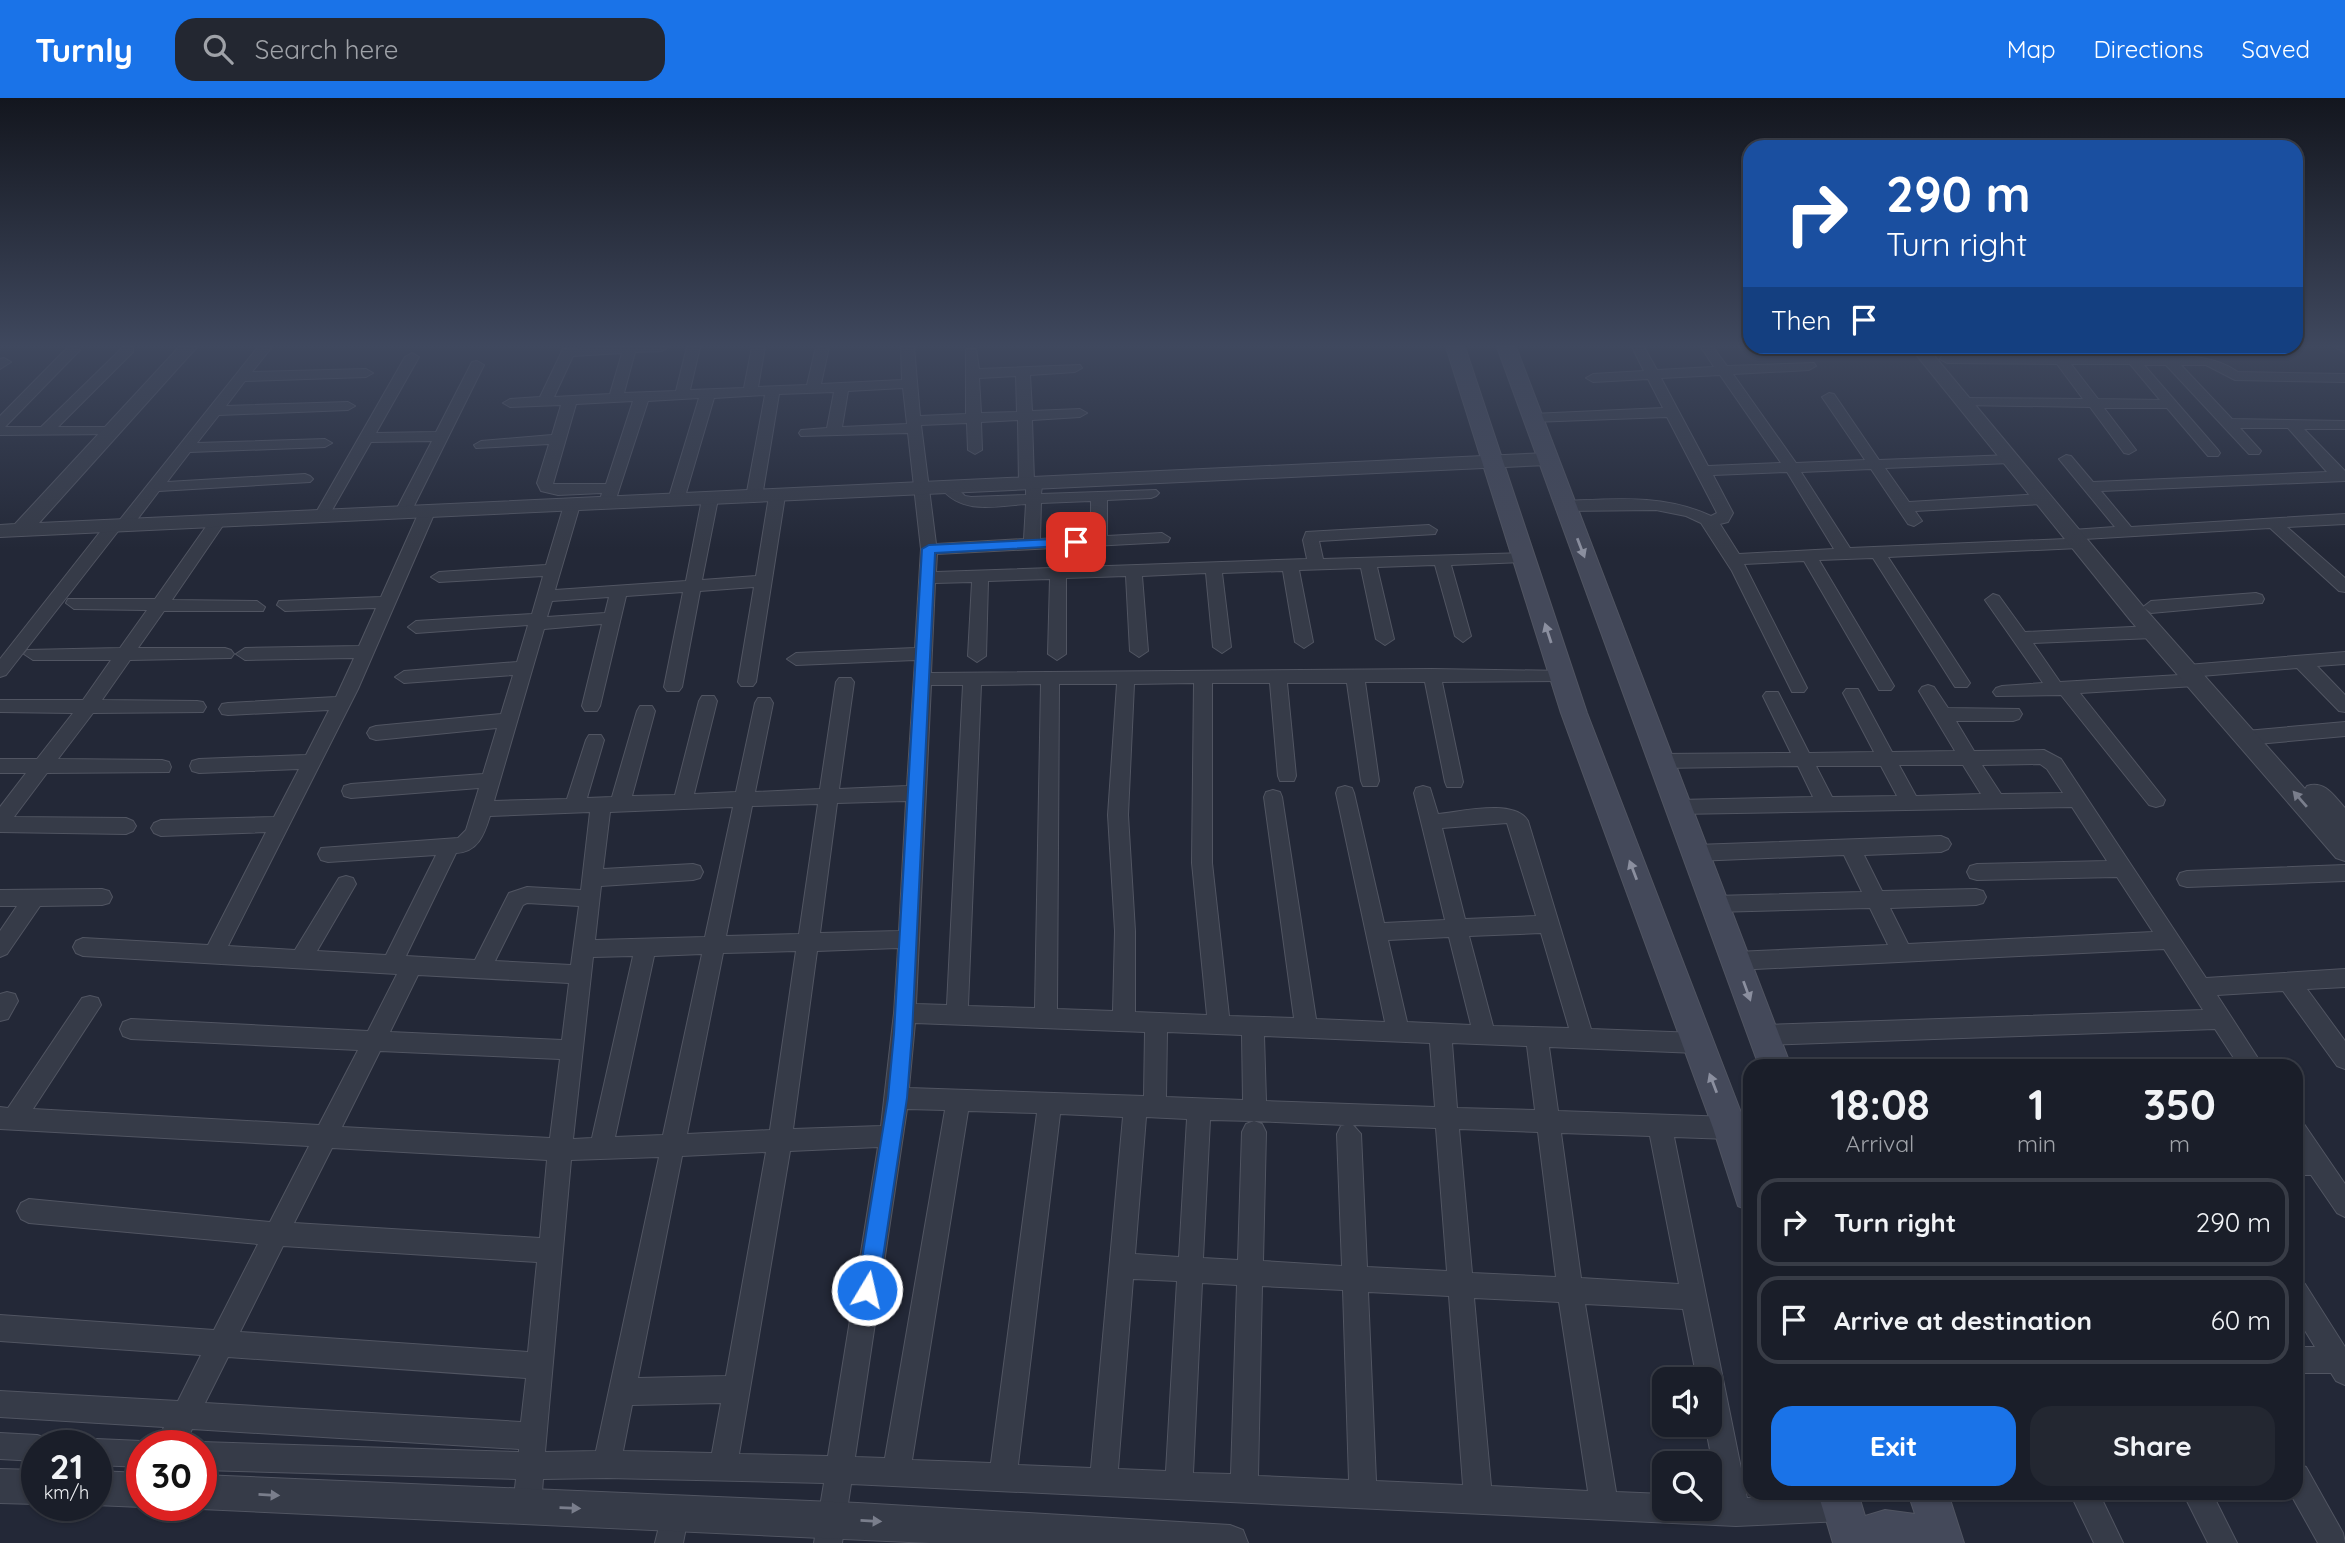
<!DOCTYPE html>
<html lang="en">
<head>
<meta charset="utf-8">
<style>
  body { margin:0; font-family:Quicksand,sans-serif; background:#232731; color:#f1f3f6; height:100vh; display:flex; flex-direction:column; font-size:26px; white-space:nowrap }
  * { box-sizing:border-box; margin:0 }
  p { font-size:23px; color:#9fa2a8 }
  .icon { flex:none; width:38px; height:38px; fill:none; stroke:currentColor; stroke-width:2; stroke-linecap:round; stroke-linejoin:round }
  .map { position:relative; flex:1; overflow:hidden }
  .sheet { position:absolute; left:1743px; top:961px; width:560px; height:441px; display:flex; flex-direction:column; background:#1a1e29; border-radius:21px; box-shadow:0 2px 5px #0004,0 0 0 2px #383c46 }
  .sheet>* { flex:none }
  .banner { position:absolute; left:1743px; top:42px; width:560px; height:214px; border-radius:21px; box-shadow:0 2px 5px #0004,0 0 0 2px #383c46; background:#1a4fa0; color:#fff; overflow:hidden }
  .fabs { position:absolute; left:1652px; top:1269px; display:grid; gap:14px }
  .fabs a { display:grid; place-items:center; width:70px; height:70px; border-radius:14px; background:#1a1e29; box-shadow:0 2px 5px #0004,0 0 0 2px #383c46; font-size:35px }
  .speed { position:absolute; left:21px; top:1332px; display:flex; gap:14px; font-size:35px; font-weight:700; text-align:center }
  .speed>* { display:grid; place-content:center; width:91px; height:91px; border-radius:50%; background:#1a1e29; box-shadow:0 2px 5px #0004,0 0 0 2px #383c46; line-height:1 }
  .speed small { font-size:18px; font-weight:400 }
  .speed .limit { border:10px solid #d22; background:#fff; color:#111 }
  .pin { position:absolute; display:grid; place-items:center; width:60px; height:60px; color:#fff; margin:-30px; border-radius:14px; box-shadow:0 4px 10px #0006 }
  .me { position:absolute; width:77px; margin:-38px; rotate:9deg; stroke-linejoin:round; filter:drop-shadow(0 0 5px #0008) }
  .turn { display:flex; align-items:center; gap:24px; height:147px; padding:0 28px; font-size:32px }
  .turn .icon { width:91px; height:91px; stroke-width:2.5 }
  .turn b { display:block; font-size:49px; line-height:60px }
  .then { display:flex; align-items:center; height:66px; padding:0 28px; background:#0003; gap:14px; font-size:26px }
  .eta { display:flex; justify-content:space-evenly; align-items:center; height:119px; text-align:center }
  .eta b { font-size:42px; font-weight:700; line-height:49px }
  .cta { display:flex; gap:14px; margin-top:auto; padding:14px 28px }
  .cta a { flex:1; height:80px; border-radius:21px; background:#1a73e8; color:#fff; font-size:28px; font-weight:700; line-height:80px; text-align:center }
  .cta a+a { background:#232731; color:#f1f3f6 }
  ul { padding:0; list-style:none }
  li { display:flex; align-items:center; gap:21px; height:88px; margin:0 14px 10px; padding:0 14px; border:4px solid #383c46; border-radius:21px }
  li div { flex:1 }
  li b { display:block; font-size:26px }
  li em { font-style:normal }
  header { display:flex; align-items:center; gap:42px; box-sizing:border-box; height:98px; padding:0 35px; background:#1a73e8; color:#fff }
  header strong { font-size:33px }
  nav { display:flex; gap:38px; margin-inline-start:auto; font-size:24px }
  .search { width:490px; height:63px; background:#232731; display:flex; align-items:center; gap:18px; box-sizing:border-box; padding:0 24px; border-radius:21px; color:#9fa2a8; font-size:26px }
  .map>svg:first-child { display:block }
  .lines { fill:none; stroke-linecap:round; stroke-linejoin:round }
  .minor-casing { stroke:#515562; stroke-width:2 }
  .tertiary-casing { stroke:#515562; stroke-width:2 }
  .secondary-casing { stroke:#515562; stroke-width:2 }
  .minor { fill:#363b48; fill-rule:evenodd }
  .tertiary { fill:#363b48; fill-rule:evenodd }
  .secondary { fill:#44495a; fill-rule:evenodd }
  .oneway { fill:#8b8f9f }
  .oneway2 { fill:#7a7e8c }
  .route { fill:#1a73e8; stroke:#114b97; stroke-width:2 }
</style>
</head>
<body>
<header>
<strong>Turnly</strong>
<div class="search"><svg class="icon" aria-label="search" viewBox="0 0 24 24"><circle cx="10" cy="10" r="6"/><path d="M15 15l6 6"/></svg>Search here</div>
<nav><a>Map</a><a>Directions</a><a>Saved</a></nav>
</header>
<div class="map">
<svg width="2345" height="1445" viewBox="0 0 2345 1445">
  <rect width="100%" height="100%" fill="#232837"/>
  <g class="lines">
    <g class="minor-casing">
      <g id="minor">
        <polygon points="68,249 78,249 80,252 5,329 41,329 123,249 133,249 133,254 58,329 111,329 116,330 118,333 116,336 0,337 0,318"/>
        <polygon points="258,249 272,249 252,274 366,271 373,275 366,279 245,283 226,308 348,304 355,308 348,312 219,317 197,345 325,341 332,345 325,349 190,354 167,384 305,376 310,378 313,381 310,384 159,393 130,431 119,432 6,577 0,579 0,561 107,425 118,424"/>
        <path d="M594,249H669L662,253L635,254L624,295L676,293L687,249H700L690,292L744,290L752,249H765L758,289L807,287L816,249H829L821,286L902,282L901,249H914L920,318L966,316V251H976L979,271L1080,267L1082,270L1075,274L1030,277L1032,313L1080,311L1087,315L1080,319L1032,322L1034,383L1042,388L1041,396L1156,392L1159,395L1156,398L1151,400L1107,402V438L1162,435L1170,440L1168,444L937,456L936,474L1307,461L1303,442L1306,434L1429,427L1437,432L1435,436L1319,443L1323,461L1529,455L1531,459L1523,464L1451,467L1471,538L1463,544L1455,538L1435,467L1377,469L1394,541L1385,547L1376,541L1361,470L1299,472L1313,544L1304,550L1295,544L1283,473L1222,475L1231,549L1222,555L1213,549L1206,475L1142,478L1148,553L1139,559L1130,553L1126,478L1066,480V556L1057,562L1048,556L1050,481L988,483L986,558L977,564L968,558L972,484L935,485L931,575L1432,571L1567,573L1570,577L1567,581L1561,583L1442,584L1463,684L1461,689H1447L1445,684L1425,584H1365L1379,683L1377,688H1363L1361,683L1347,585H1287L1296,678L1294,683H1280L1278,678L1270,585H1212V765L1229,918L1294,920L1264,699L1266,694L1273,692L1280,694L1282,699L1316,921L1385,924L1336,695L1338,690L1345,688L1352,690L1354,695L1384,825L1445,822L1414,695L1416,690L1423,688L1430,690L1438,716C1460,714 1515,700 1528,723L1591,931L1697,935L1705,938L1708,945L1705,952L1697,955L1549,949L1558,1013L1730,1019L1738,1022L1742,1030L1738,1038L1730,1041L1674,1039L1747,1400L1842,1395L1852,1399L1856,1409L1852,1419L1842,1423L1736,1428L851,1386L842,1445H814L824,1385L607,1380L543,1381L541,1408L537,1418L527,1422L517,1418L513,1408L516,1381L201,1372V1348H194L201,1344L519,1354V1351L192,1331L184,1348H156L164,1329L0,1319V1293L178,1303L201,1257L0,1243V1217L214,1232L258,1146L29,1125L21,1121L17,1113L21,1105L29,1101L270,1124L309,1048L0,1031V1009L8,1010L82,900L90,898L98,900L101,907L33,1011L319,1027L358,952L131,941L123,938L120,931L123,924L131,921L368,933L397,876L83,858L76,855L73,849L76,843L83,840L208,847L266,734L161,738L154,735L151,730L154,725L161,722L274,719L299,671L199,675L192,673L190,668L192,663L199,661L306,657L329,612L228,617L222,616L219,611L222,606L228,605L336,599L354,560L245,562L236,556L245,550L359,548L376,510L285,513L277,507L279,503L381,499L419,414L427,409L435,414L358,591L228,848L295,852L339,780L346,778L353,780L356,786L317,853L386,857L436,757L328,764L321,762L318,756L321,750L458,740L466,732L479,690L351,700L344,698L342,693L344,688L351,686L483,676L497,630L376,642L370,640L367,635L370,630L376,628L501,616L513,577L404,585L395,579L404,573L517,564L528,527L416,535L408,529L416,523L532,516L543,478L439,484L431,479L439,474L546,467L564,407L572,402L580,407L555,492L686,483L702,401L710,396L718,401L702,482L756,478L769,398L777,393L782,395L785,398L756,584L753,588H741L738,584L754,489L700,493L682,589L679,593H667L664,589L683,494L626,498L600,608L597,613H585L582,608L602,526L544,531L494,703L567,701L586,642L589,637H601L604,642L587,700L612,699L637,613L640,608H652L655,613L632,698L675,697L699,603L702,598H714L717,603L694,696L736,694L755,605L758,600H770L773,605L755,694L820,691L836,584L839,580H851L854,584L839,691L907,688L915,562L796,567L787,561L796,555L915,550L921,451L908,335L801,338L799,335L801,332L827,330L834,294L779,296L762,399L754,404L746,399L765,297L714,300L684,402L676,407L668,402L699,300L648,303L616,401L608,406L600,401L602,395L558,397L541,393L537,385L549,346L476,350L474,347L481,343L552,337L561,307L510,309L503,305L510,301L540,299L563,251ZM622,255L610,296L554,299L573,258ZM1016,278L1017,314L981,315L979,280ZM903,290L907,326L842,329L848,293ZM633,303L606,386H553L576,306ZM1018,322L1019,386L1026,390V397L971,399L965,398L954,387H944L941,390C962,417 996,408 1026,406L1024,441L936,446L921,327L967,325L968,352L975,356L982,352L981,324ZM1091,403V438L1040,441L1041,405ZM609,499L605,515L547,519L552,503ZM1194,585L1192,765L1207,917L1135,914V833L1128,717L1134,586ZM1041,586L1035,910L968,908L981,587ZM1059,586H1117L1108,717L1115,833L1113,913L1057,911ZM931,587H963L947,907L916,906ZM906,703L899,833L820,835L837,705ZM818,706L799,836L726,838L752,708ZM733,709L705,839L595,842L601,788L693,782L700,780L703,774L700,768L693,766L603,771L610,714ZM590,714L581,792L527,789L509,795L475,862L406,858L456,755C478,754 484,737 490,718ZM1507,725L1536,818L1465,821L1442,730ZM527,805L579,808L571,867L495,863L523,807ZM1541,835L1569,930L1493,928L1469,838ZM1449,839L1471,927L1407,924L1388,842ZM898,850L894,915L881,1028L793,1031L817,853ZM796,853L770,1032L687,1036L723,855ZM702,856L663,1037L615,1039L654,858ZM633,858L592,1040L573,1041L593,859ZM418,877L569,885L562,942L390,934ZM915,925L1145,934L1144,998L909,990ZM1167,934L1242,937L1243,1002L1166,999ZM1264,938L1430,945L1435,1009L1266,1003ZM1452,945L1527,948L1535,1012L1457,1010ZM380,953L560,961L550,1040L342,1029ZM907,1011L945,1012L885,1360L855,1359ZM968,1013L1037,1015L991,1365L912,1362ZM1060,1016L1123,1019L1091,1370L1018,1367ZM1146,1019L1187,1021L1179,1159L1135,1156ZM1210,1022L1254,1023L1246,1026L1242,1034L1238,1162L1203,1160ZM1254,1023L1345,1027L1341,1028L1337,1036L1342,1168L1263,1163L1266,1034L1262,1026ZM1353,1027L1436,1030L1447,1173L1367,1169L1361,1036ZM1459,1031L1538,1034L1556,1179L1472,1175ZM1561,1035L1650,1038L1679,1186L1581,1180ZM878,1049L828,1358L739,1356L790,1053ZM332,1050L547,1062L540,1140L294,1125ZM766,1054L726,1278L638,1280L682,1058ZM659,1059L596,1353L545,1354L571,1062ZM283,1148L537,1164L528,1254L240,1234ZM1133,1181L1177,1183L1166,1373L1118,1371ZM1202,1185L1237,1187L1231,1376L1193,1375ZM1262,1188L1343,1192L1349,1382L1258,1378ZM1368,1194L1449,1198L1463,1387L1376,1383ZM1474,1200L1559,1204L1588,1393L1491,1388ZM1585,1206L1683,1211L1697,1281H1710V1326H1705L1719,1399H1710V1410H1664V1396L1616,1394ZM228,1259L526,1280L521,1324L205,1305ZM721,1305L712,1355L623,1353L632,1307Z"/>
        <path d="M1632,249H1644L1657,272L1714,269L1701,249H1713L1727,268L1814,265L1816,268L1809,272L1733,276L1796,365L1865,362L1822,299L1829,295L1834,296L1879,362L2011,357L2018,361L2011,365L1885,370L1909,404L2043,396L2051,401L2043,406L1915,413L1922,423L1914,428L1908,426L1871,371L1801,374L1850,450L2066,441L2064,437L2066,433L2072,432L2115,429L2059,361L2066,357L2071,358L2093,384L2327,374L2288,330H2240L2261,353L2259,356H2249L2166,267H2144L2218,352L2220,355L2218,358H2208L2167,310H2104L2136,352L2129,356L2124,355L2090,309L1960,307L1958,304L1965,300L2083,301L2057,266L1947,265L1940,261L1942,258H2051V252L2056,251L2065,258H2123L2115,249H2129L2137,258C2173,259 2208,253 2238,274L2345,276V284L2235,282L2206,267H2181L2232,321L2345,323V331H2304L2345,373V383L2101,393L2131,429L2345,416V426L2287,429L2345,480V494L2339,493L2270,430L2084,441L2087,445L2079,450L1888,459L1970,585L1967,589H1955L1873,460L1819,462L1894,588L1891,592H1879L1804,463L1744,466L1807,590L1804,594H1792L1732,473L1701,425L1686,418L1656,412L1565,413L1557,408L1565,403C1615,401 1664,396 1711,418L1717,415L1667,319L1532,324L1525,320L1532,316L1663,310L1648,281L1593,284L1586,280L1593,276L1644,273ZM2071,266H2130L2160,302L2098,301ZM1720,277L1781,365L1708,368L1661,280ZM1787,374L1834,451L1739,456L1720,426L1728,424L1733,415L1713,377Z"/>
        <polygon points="2335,249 2345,249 2345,255"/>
        <polygon points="412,255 419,259 376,335 436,334 472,264 477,263 484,267 411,414 403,419 395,414 432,343 371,344 327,421 317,421 314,418 405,259"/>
        <polygon points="4,260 11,264 0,271 0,261"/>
        <polygon points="218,418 226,423 172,502 257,503 265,509 263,513 164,513 138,550 225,550 231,552 234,556 231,560 130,562 102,602 197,603 203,604 206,609 203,614 93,615 58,661 162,662 169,664 171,669 169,674 47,675 14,719 126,720 133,723 136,728 133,733 126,736 0,734 0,709 26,675 0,675 0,661 37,661 73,615 0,614 0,602 83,602 111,562 33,562 24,556 27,552 120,550 147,512 74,511 66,505 68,501 155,501 212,420"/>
        <polygon points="2256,495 2262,497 2264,501 2262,505 2151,515 2143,509 2151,503"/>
        <polygon points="1993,496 1999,498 2025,534 2153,528 2161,534 2153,540 2033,545 2060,584 2180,577 2178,573 2181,569 2187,567 2345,554 2345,566 2317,568 2345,597 2345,614 2339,613 2297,570 2201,578 2204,582 2201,586 2195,588 2080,595 2165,702 2163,707 2156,709 2149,707 2061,597 1996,598 1993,594 1996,590 2002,588 2043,585 1985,502"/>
        <path d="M1928,587L1934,589L1948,610L2019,611L2022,616L2019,621L2013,623H1956L1974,653L2044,652L2061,661L2206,880L2345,871V889L2307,891L2345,943V971L2337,968L2283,893L2217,897L2263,968H2239L2215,931L1763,947L1755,944L1752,937L1755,930L1763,927L2203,912L2164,851L1735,872L1728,869L1725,863L1728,857L1735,854L1888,847L1870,810L1714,814L1707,812L1704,806L1707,800L1714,798L1862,794L1844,757L1695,763L1688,761L1685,755L1688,749L1695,747L1941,738L1948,741L1951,746L1948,751L1941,754L1864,757L1882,793L1976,791L1983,793L1986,799L1983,805L1976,807L1890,810L1908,846L2153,834L2117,779L1977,782L1970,780L1967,774L1970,768L1977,766L2107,763L2072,709L1678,716L1671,714L1668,709L1671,704L1678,702L1813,699L1798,668L1660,670L1653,668L1651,663L1653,658L1660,656L1791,655L1763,598L1766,594H1778L1809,655L1874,654L1843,595L1846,591H1858L1892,654L1955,653L1919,593L1922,589ZM2040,666L2047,671L2063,695L2001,696L1982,667ZM1899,667H1963L1981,696L1916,698ZM1816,668H1881L1897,698L1832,699Z"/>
        <polygon points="2345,624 2345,638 2246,647 2240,645 2237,640 2240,635 2246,633"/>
        <polygon points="2345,767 2345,783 2187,789 2180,787 2177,781 2180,775 2187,773"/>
        <polygon points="102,791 109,793 112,799 109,805 102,807 40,808 7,856 0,859 0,833 17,808 0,808 0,792"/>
        <polygon points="7,894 15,896 18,903 8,921 0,923 0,896"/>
        <polygon points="2296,1023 2304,1026 2345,1086 2345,1119 2337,1115 2311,1077 2296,1077"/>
        <polygon points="2296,1182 2305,1186 2345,1249 2345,1287 2336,1283 2331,1275 2296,1275 2296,1249 2315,1249 2296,1218"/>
        <polygon points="0,1335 37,1337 47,1340 49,1348 37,1348 37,1363 0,1361"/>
        <polygon points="96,1341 142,1343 152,1348 142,1348 142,1369 96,1367 96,1348 85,1348"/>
        <polygon points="2296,1365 2306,1369 2343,1435 2345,1445 2318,1445 2290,1395 2296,1395"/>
        <polygon points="2070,1395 2099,1395 2123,1445 2094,1445"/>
        <polygon points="2183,1395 2212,1395 2237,1445 2208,1445"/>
        <polygon points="675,1400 685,1404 689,1414 683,1445 655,1445 665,1404"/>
      </g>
    </g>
    <g class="tertiary-casing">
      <g id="tertiary">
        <polygon points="179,249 197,249 39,425 1548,355 1557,361 1548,367 0,439 0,427 15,426"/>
        <path d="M1910,249H1927L2147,513L2305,691L2307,688C2325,682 2334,698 2345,710V763L2336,760L2131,523Z"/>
        <polygon points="0,1371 37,1372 37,1406 0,1405"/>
        <polygon points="96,1373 142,1375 142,1407 148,1407 142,1409 95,1407"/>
        <polygon points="201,1377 858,1405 1230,1427 1243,1432 1248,1445 930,1445 201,1411 190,1407 201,1407"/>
      </g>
    </g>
    <g class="secondary-casing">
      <g id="secondary">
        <polygon points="1446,249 1465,249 1587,615 1747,1030 1750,1040 1750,1113 1738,1108 1713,1030 1561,615"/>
        <polygon points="1497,249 1516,249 1791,968 1759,968"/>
        <polygon points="1818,1395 1858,1395 1865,1418 1885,1412 1915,1416 1908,1395 1948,1395 1964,1445 1833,1445"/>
      </g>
    </g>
    <use href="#minor" class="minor"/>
    <use href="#tertiary" class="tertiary"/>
    <use href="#secondary" class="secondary"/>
  </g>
  <defs><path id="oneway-solid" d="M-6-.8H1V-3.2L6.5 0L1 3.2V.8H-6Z" transform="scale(1.75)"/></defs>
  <g class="oneway">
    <use href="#oneway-solid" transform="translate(1581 450) rotate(69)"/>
    <use href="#oneway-solid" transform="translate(1548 535) rotate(-108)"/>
    <use href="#oneway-solid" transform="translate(1633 772) rotate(-111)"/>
    <use href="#oneway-solid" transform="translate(1747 893) rotate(70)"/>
    <use href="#oneway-solid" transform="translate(1713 985) rotate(-111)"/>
  </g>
  <g class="oneway2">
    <use href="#oneway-solid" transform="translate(2300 701) rotate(-131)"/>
    <use href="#oneway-solid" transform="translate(269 1397) rotate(3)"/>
    <use href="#oneway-solid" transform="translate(570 1410) rotate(2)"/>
    <use href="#oneway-solid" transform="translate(871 1423) rotate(3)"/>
  </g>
  <linearGradient id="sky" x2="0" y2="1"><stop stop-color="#13161e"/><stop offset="0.55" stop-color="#3f485e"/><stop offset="1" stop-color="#3f485e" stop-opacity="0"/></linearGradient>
  <rect width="2345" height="451" fill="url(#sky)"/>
  <polygon class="route" points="1076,440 1081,441 1081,447 935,455 912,936 907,1000 878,1192 875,1199 867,1202 860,1199 857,1192 888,1000 894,936 922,451 929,447"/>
</svg>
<div class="fabs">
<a><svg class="icon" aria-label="sound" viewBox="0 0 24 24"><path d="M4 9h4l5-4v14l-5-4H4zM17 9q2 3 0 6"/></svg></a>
<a><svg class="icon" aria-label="search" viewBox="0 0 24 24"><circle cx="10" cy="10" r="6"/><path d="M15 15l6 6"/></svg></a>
</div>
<div class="speed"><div>21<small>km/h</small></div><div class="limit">30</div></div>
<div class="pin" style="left:1076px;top:444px;background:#d93025"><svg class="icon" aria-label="arrive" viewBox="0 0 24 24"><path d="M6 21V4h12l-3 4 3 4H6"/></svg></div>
<svg class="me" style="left:867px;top:1192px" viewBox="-20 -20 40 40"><circle r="17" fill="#1a73e8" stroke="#fff" stroke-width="3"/><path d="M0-11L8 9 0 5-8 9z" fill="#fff"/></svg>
<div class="banner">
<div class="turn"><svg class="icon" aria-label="right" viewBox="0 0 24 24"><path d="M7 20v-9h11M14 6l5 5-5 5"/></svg><div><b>290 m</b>Turn right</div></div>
<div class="then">Then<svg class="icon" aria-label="arrive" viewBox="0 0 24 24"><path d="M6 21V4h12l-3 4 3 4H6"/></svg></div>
</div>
<section class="sheet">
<div class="eta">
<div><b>18:08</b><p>Arrival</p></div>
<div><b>1</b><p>min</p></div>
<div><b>350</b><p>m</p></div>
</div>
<ul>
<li><svg class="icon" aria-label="right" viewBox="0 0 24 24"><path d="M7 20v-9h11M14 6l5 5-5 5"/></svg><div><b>Turn right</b></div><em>290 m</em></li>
<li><svg class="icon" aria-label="arrive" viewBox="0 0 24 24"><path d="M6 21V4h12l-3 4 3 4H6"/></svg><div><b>Arrive at destination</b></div><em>60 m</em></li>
</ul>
<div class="cta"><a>Exit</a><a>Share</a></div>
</section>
</div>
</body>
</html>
